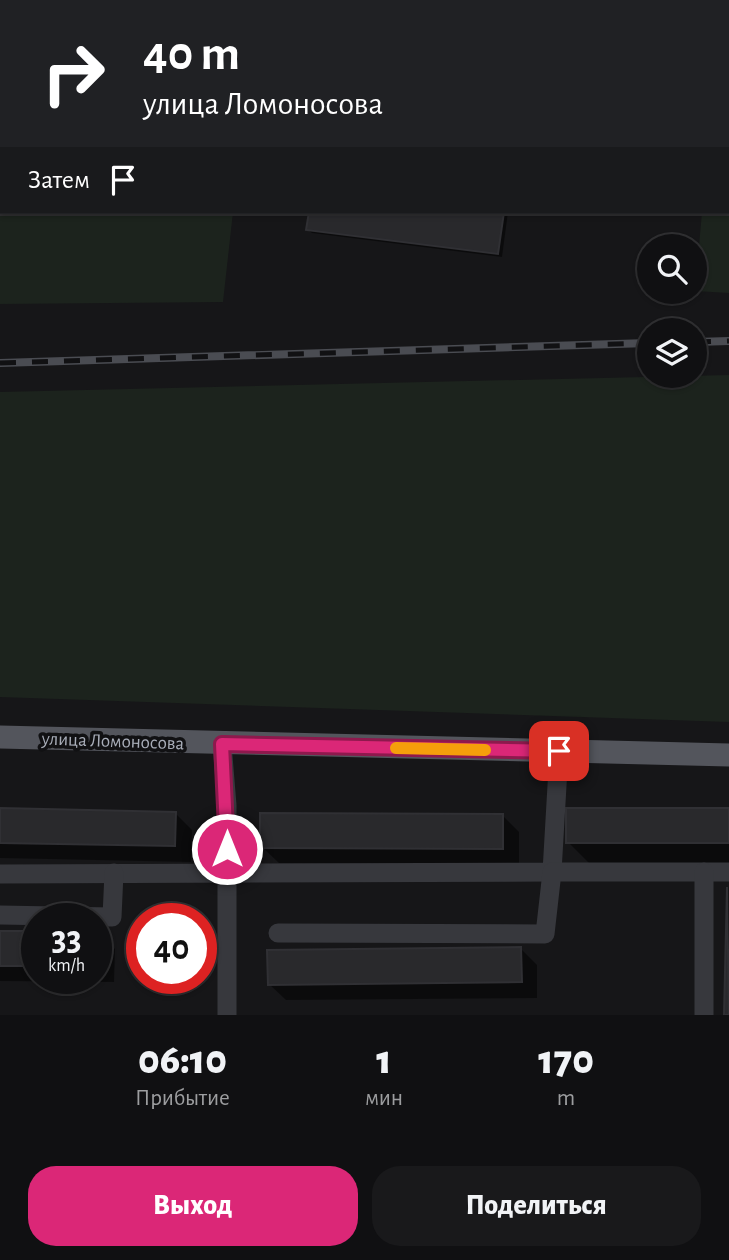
<!DOCTYPE html>
<html lang="ru">
<head>
<meta charset="utf-8">
<style>
  body { margin:0; font-family:"Alegreya Sans",sans-serif; background:#19191b; color:#f1f3f6; height:100vh; display:flex; flex-direction:column; font-size:26px; white-space:nowrap }
  * { box-sizing:border-box; margin:0 }
  p { font-size:23px; color:#9c9d9f }
  .icon { flex:none; width:38px; height:38px; fill:none; stroke:currentColor; stroke-width:2; stroke-linecap:round; stroke-linejoin:round }
  .map { position:relative; height:1015px; overflow:hidden }
  .side { display:flex; flex-direction:column; background:#101012; flex:1 }
  .side>* { flex:none }
  .banner { position:absolute; left:0px; top:0px; width:730px; height:214px; box-shadow:0 2px 5px #0004,0 0 0 2px #303032; background:#202124; color:#fff; overflow:hidden }
  .buttons { position:absolute; left:637px; top:234px; display:grid; gap:14px }
  .buttons a { display:grid; place-items:center; width:70px; height:70px; border-radius:50%; background:#101012; box-shadow:0 2px 5px #0004,0 0 0 2px #303032; font-size:35px }
  .speed { position:absolute; left:21px; top:903px; display:flex; gap:14px; font-size:35px; font-weight:700; text-align:center }
  .speed>* { display:grid; place-content:center; width:91px; height:91px; border-radius:50%; background:#101012; box-shadow:0 2px 5px #0004,0 0 0 2px #303032; line-height:1 }
  .speed small { font-size:18px; font-weight:400 }
  .speed .limit { border:10px solid #d22; background:#fff; color:#111 }
  .pin { position:absolute; display:grid; place-items:center; width:60px; height:60px; color:#fff; margin:-30px; border-radius:14px; box-shadow:0 4px 10px #0006 }
  .me { position:absolute; width:77px; margin:-38px; rotate:0deg; stroke-linejoin:round; filter:drop-shadow(0 0 5px #0008) }
  .turn { display:flex; align-items:center; gap:24px; height:147px; padding:0 28px; font-size:32px }
  .turn .icon { width:91px; height:91px; stroke-width:2.5 }
  .turn b { display:block; font-size:49px; line-height:60px }
  .then { display:flex; align-items:center; height:66px; padding:0 28px; background:#0003; gap:14px; font-size:26px }
  .eta { display:flex; justify-content:space-evenly; align-items:center; height:119px; text-align:center }
  .eta b { font-size:42px; font-weight:800; line-height:49px }
  .action { display:flex; gap:14px; margin-top:auto; padding:14px 28px }
  .action a { flex:1; height:80px; border-radius:28px; background:#db2777; color:#fff; font-size:28px; font-weight:800; line-height:80px; text-align:center }
  .action a+a { background:#19191b; color:#f1f3f6 }
  .map>svg:first-child { display:block }
  .green { fill:#1c231d }
  .shadow { fill:#0007 }
  .building { fill:#29292c; stroke:#303034; stroke-width:2 }
  .lines { fill:none; stroke-linecap:round; stroke-linejoin:round }
  .minor { stroke:#37383d; stroke-width:19 }
  .major { stroke:#53555c; stroke-width:23 }
  .rail-casing { stroke:#4a4c52; stroke-width:8 }
  .rail { stroke:#111113; stroke-width:5; stroke-dasharray:16; stroke-linecap:butt }
  .route-casing { stroke:#8e194d; stroke-width:18 }
  .route { stroke:#db2777; stroke-width:12 }
  .slow { stroke:#f59e0b; stroke-width:12 }
  .labels { text-anchor:middle; stroke-width:7; stroke-linejoin:round; paint-order:stroke }
  .street-label { font-size:19px; fill:#a8adb8; stroke:#111113 }
</style>
</head>
<body>
<div class="map">
<svg width="729" height="1015" viewBox="0 0 729 1015">
  <rect width="100%" height="100%" fill="#161618"/>
  <g class="green">
    <polygon points="0,0 259,0 2,2 2,212 233,212 223,302 0,304"/>
    <polygon points="729,160 729,293 695,291 702,212 728,212"/>
    <polygon points="729,375 729,722 0,697 0,392"/>
  </g>
  <g class="shadow">
    <polygon points="311,212 508,212 502,257 312,233 308,230"/>
    <polygon points="0,810 175,813 192,830 191,862 0,858"/>
    <polygon points="729,810 729,866 591,865 568,842"/>
    <polygon points="503,816 519,832 519,865 279,863 262,847"/>
    <polygon points="729,889 729,1015 726,1015"/>
    <polygon points="0,932 37,933 37,978 96,978 98,933 115,949 114,982 0,981"/>
    <polygon points="521,949 537,965 537,998 286,1000 269,984"/>
  </g>
  <g class="building">
    <polygon points="309,212 504,212 498,254 306,230"/>
    <polygon points="0,808 176,812 175,846 0,843"/>
    <rect x="566" y="808" width="163" height="35"/>
    <polygon points="260,813 503,814 503,849 260,848"/>
    <polygon points="727,887 729,1015 724,1015"/>
    <rect x="0" y="931" width="37" height="35"/>
    <polygon points="521,947 522,982 268,985 267,950"/>
  </g>
  <g class="lines">
    <g class="minor">
      <polyline points="222,744 227,805 227,1015"/>
      <polyline points="0,874 552,872 559,751"/>
      <polyline points="0,915 112,917 114,873"/>
      <polyline points="278,933 545,934 552,872 729,872"/>
      <polyline points="704,1015 704,872"/>
    </g>
    <polyline class="major" points="0,737 729,755"/>
    <g class="rail-casing">
      <g id="rail">
        <polyline points="695,342 729,341"/>
        <polyline points="0,363 649,343"/>
      </g>
    </g>
    <use href="#rail" class="rail"/>
  </g>
  <g class="lines">
    <g class="route-casing">
      <polyline id="route" points="227,849 222,744 559,751"/>
    </g>
    <use href="#route" class="route"/>
    <polyline class="slow" points="396,748 485,750"/>
  </g>
  <g class="labels">
    <g class="street-label">
      <text transform="translate(113 740) rotate(2)" y="7">улица Ломоносова</text>
    </g>
  </g>
</svg>
<div class="buttons">
<a><svg class="icon" aria-label="search" viewBox="0 0 24 24"><circle cx="10" cy="10" r="6"/><path d="M15 15l6 6"/></svg></a>
<a><svg class="icon" aria-label="layers" viewBox="0 0 24 24"><path d="M12 4l9 5-9 5-9-5zM3 14l9 5 9-5"/></svg></a>
</div>
<div class="speed"><div>33<small>km/h</small></div><div class="limit">40</div></div>
<div class="pin" style="left:559px;top:751px;background:#d93025"><svg class="icon" aria-label="arrive" viewBox="0 0 24 24"><path d="M6 21V4h12l-3 4 3 4H6"/></svg></div>
<svg class="me" style="left:227px;top:849px" viewBox="-20 -20 40 40"><circle r="17" fill="#db2777" stroke="#fff" stroke-width="3"/><path d="M0-11L8 9 0 5-8 9z" fill="#fff"/></svg>
<div class="banner">
<div class="turn"><svg class="icon" aria-label="right" viewBox="0 0 24 24"><path d="M7 20v-9h11M14 6l5 5-5 5"/></svg><div><b>40 m</b>улица Ломоносова</div></div>
<div class="then">Затем<svg class="icon" aria-label="arrive" viewBox="0 0 24 24"><path d="M6 21V4h12l-3 4 3 4H6"/></svg></div>
</div>
</div>
<section class="side">
<div class="eta">
<div><b>06:10</b><p>Прибытие</p></div>
<div><b>1</b><p>мин</p></div>
<div><b>170</b><p>m</p></div>
</div>
<div class="action"><a>Выход</a><a>Поделиться</a></div>
</section>
</body>
</html>
